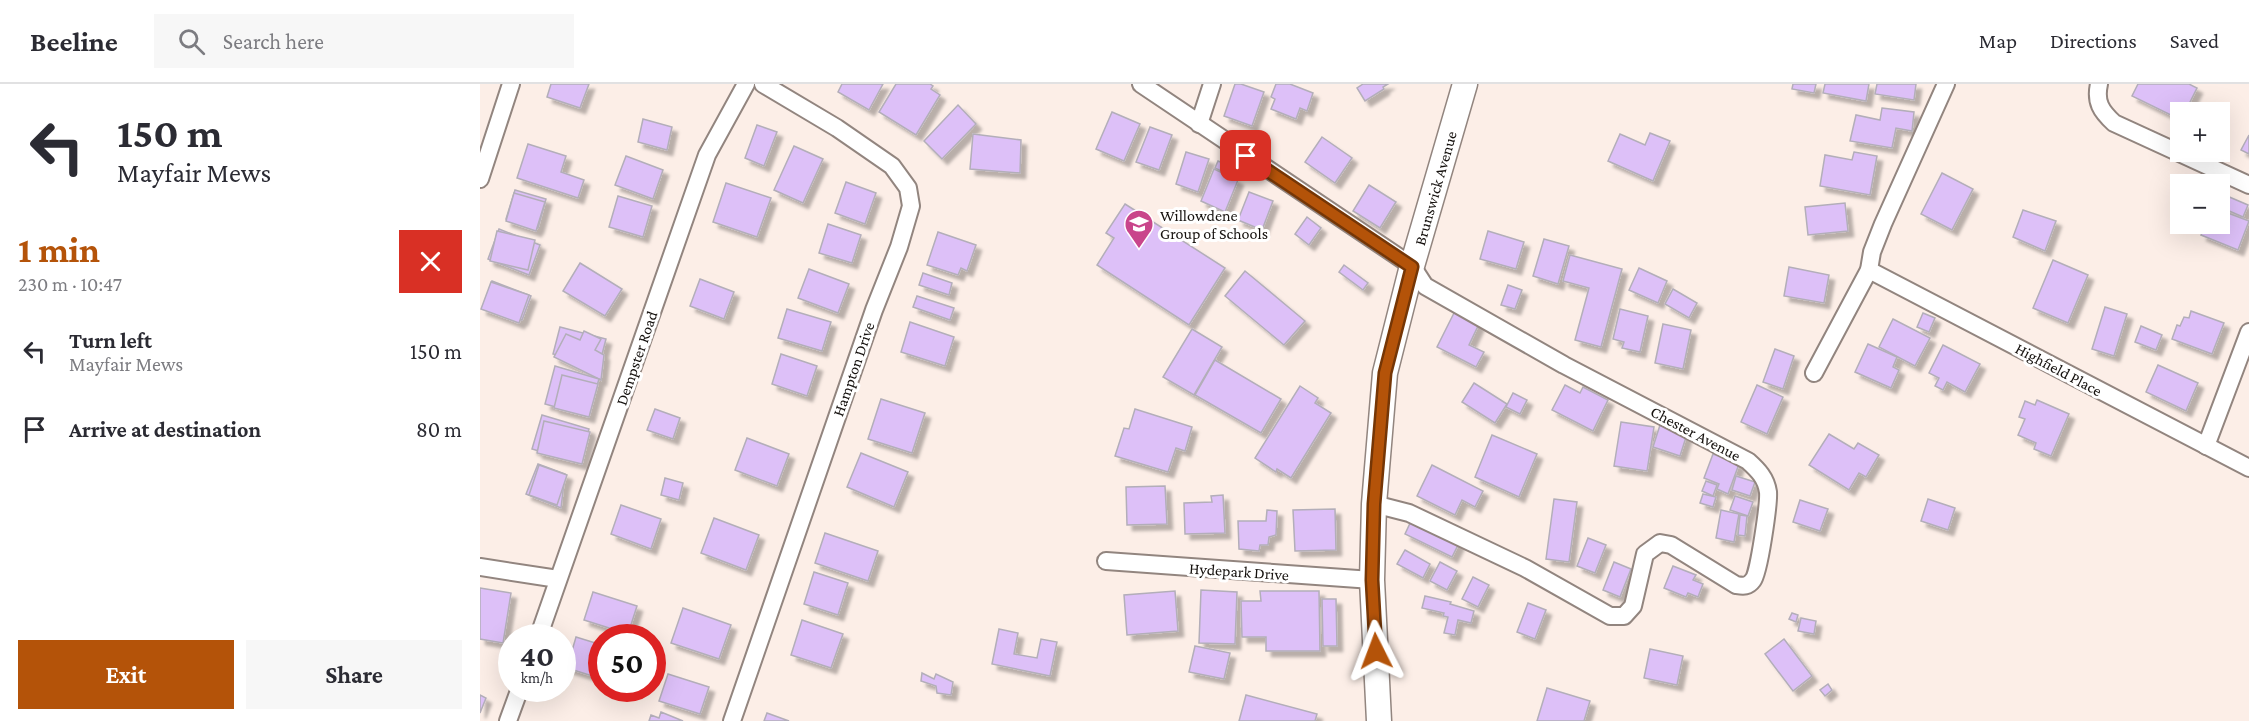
<!DOCTYPE html>
<html lang="en">
<head>
<meta charset="utf-8">
<style>
  body { margin:0; font-family:"Crimson Pro",serif; background:#f7f7f7; color:#2b2b33; height:100vh; display:flex; flex-direction:column; font-size:22px; white-space:nowrap }
  * { box-sizing:border-box; margin:0 }
  p { font-size:20px; color:#7c7c81 }
  .icon { flex:none; width:33px; height:33px; fill:none; stroke:currentColor; stroke-width:2; stroke-linecap:round; stroke-linejoin:round }
  .map { position:relative; flex:1; overflow:hidden }
  .drawer { display:flex; flex-direction:column; background:#fff; width:480px }
  .drawer>* { flex:none }
  .top-card { background:#fff; color:#2b2b33; overflow:hidden }
  .fabs { position:absolute; left:1690px; top:18px; display:grid; gap:12px }
  .fabs a { display:grid; place-items:center; width:60px; height:60px; border-radius:0px; background:#fff; box-shadow:0 6px 24px #0002; font-size:30px }
  .speed { position:absolute; left:18px; top:540px; display:flex; gap:12px; font-size:30px; font-weight:700; text-align:center }
  .speed>* { display:grid; place-content:center; width:78px; height:78px; border-radius:50%; background:#fff; box-shadow:0 6px 24px #0002; line-height:1 }
  .speed small { font-size:15px; font-weight:400 }
  .speed .limit { border:9px solid #d22; background:#fff; color:#111 }
  .pin { position:absolute; display:grid; place-items:center; width:51px; height:51px; color:#fff; margin:-26px; border-radius:12px; box-shadow:0 3px 9px #0006 }
  .me { position:absolute; width:66px; margin:-33px; rotate:357deg; stroke-linejoin:round; filter:drop-shadow(0 0 4px #0008) }
  .turn { display:flex; align-items:center; gap:21px; height:126px; padding:0 18px; font-size:27px }
  .turn .icon { width:78px; height:78px; stroke-width:2.5 }
  .turn b { display:block; font-size:42px; line-height:51px }
  .round { display:grid; place-items:center; flex:none; width:63px; height:63px; border-radius:0px; background:#f7f7f7 }
  .headline { display:flex; align-items:center; justify-content:space-between; height:102px; padding:0 18px }
  h1 { font-size:36px; font-weight:700; line-height:45px; color:#b45309 }
  .button { display:flex; gap:12px; margin-top:auto; padding:12px 18px }
  .button a { flex:1; height:69px; border-radius:0px; background:#b45309; color:#fff; font-size:24px; font-weight:700; line-height:69px; text-align:center }
  .button a+a { background:#f7f7f7; color:#2b2b33 }
  ul { padding:0; list-style:none }
  li { display:flex; align-items:center; gap:18px; height:78px; padding:0 18px }
  li div { flex:1 }
  li b { display:block; font-size:22px }
  li em { font-style:normal }
  header { display:flex; align-items:center; gap:36px; box-sizing:border-box; height:84px; padding:0 30px; background:#fff; border-bottom:2px solid #e1e1e2 }
  header strong { font-size:28px }
  nav { display:flex; gap:33px; margin-inline-start:auto; font-size:21px }
  .search { width:420px; height:54px; background:#f7f7f7; display:flex; align-items:center; gap:15px; box-sizing:border-box; padding:0 21px; border-radius:0px; color:#7c7c81; font-size:22px }
  main { display:flex; flex:1; min-height:0 }
  .map>svg:first-child { display:block }
  .building { fill:#ddc0f8; stroke:#b3aeb9; stroke-width:1.5; filter:url(#shadow) }
  .lines { fill:none; stroke-linecap:round; stroke-linejoin:round }
  .street-casing { stroke:#92857f; stroke-width:20 }
  .secondary-casing { stroke:#92857f; stroke-width:27 }
  .street { stroke:#fff; stroke-width:16 }
  .secondary { stroke:#fff; stroke-width:24 }
  .route-casing { stroke:#753606; stroke-width:15 }
  .route { stroke:#b45309; stroke-width:10 }
  .labels { text-anchor:middle; stroke-width:6; stroke-linejoin:round; paint-order:stroke }
  .street-label { font-size:16px; fill:#15110e; stroke:#fff }
  .poi-label { font-size:16px; fill:#15110e; stroke:#fff; text-anchor:start }
</style>
</head>
<body>
<header>
<strong>Beeline</strong>
<div class="search"><svg class="icon" aria-label="search" viewBox="0 0 24 24"><circle cx="10" cy="10" r="6"/><path d="M15 15l6 6"/></svg>Search here</div>
<nav><a>Map</a><a>Directions</a><a>Saved</a></nav>
</header>
<main>
<section class="drawer">
<div class="top-card">
<div class="turn"><svg class="icon" aria-label="left" viewBox="0 0 24 24"><path d="M17 20v-9H6M10 6l-5 5 5 5"/></svg><div><b>150 m</b>Mayfair Mews</div></div>
</div>
<div class="headline"><div><h1>1 min</h1><p>230 m · 10:47</p></div><a class="round" style="background:#d93025;color:#fff"><svg class="icon" aria-label="close" viewBox="0 0 24 24"><path d="M6 6l12 12M18 6L6 18"/></svg></a></div>
<ul>
<li><svg class="icon" aria-label="left" viewBox="0 0 24 24"><path d="M17 20v-9H6M10 6l-5 5 5 5"/></svg><div><b>Turn left</b><p>Mayfair Mews</p></div><em>150 m</em></li>
<li><svg class="icon" aria-label="arrive" viewBox="0 0 24 24"><path d="M6 21V4h12l-3 4 3 4H6"/></svg><div><b>Arrive at destination</b></div><em>80 m</em></li>
</ul>
<div class="button"><a>Exit</a><a>Share</a></div>
</section>
<div class="map">
<svg width="1769" height="637" viewBox="0 0 1769 637">
  <defs>
    <filter id="shadow"><feDropShadow dx="5.5" dy="5.5" stdDeviation="1.5" flood-color="#0004"/></filter>
  </defs>
  <rect width="100%" height="100%" fill="#fceee7"/>
  <g class="building">
    <polygon points="71,0 109,0 100,24 67,13"/>
    <polygon points="362,0 403,0 389,26 358,8"/>
    <polygon points="416,0 450,0 453,2 451,5 460,11 436,51 399,28"/>
    <polygon points="755,0 761,0 784,8 772,42 744,32"/>
    <polygon points="796,0 810,0 833,9 827,27 820,24 816,35 791,25 795,15 791,13"/>
    <polygon points="883,0 908,0 903,3 904,5 885,17 877,4"/>
    <polygon points="1313,0 1336,0 1334,9 1312,5"/>
    <polygon points="1345,0 1389,0 1386,17 1343,9"/>
    <polygon points="1397,0 1436,0 1434,16 1395,10"/>
    <polygon points="1658,0 1709,0 1717,4 1705,28 1701,28 1701,36 1652,12"/>
    <polygon points="478,21 496,40 462,75 444,57"/>
    <polygon points="1402,24 1434,28 1432,47 1416,44 1412,64 1370,57 1376,31 1400,36"/>
    <polygon points="632,28 660,40 644,77 616,65"/>
    <polygon points="163,35 192,43 187,66 158,58"/>
    <polygon points="277,41 297,48 284,82 265,74"/>
    <polygon points="670,43 692,51 679,86 656,78"/>
    <polygon points="1170,49 1190,57 1173,97 1128,77 1140,50 1165,61"/>
    <polygon points="493,50 541,56 540,89 490,85"/>
    <polygon points="1769,51 1769,70 1761,66"/>
    <polygon points="842,53 872,74 855,99 825,78"/>
    <polygon points="48,60 86,72 81,88 104,96 98,114 37,94"/>
    <polygon points="314,62 343,75 323,119 294,106"/>
    <polygon points="706,68 729,75 718,108 696,100"/>
    <polygon points="1374,68 1397,72 1390,111 1340,102 1345,71 1372,76"/>
    <polygon points="146,72 183,86 173,115 135,101"/>
    <polygon points="738,77 748,81 745,89 735,84"/>
    <polygon points="734,85 758,96 745,128 721,117"/>
    <polygon points="1462,89 1493,105 1472,146 1441,130"/>
    <polygon points="366,98 396,109 385,140 355,129"/>
    <polygon points="246,99 291,114 277,153 233,138"/>
    <polygon points="889,101 916,118 900,144 873,127"/>
    <polygon points="35,106 66,115 58,144 26,135"/>
    <polygon points="769,108 793,117 782,146 758,136"/>
    <polygon points="34,109 65,118 56,147 26,137"/>
    <polygon points="1740,109 1768,121 1763,133 1740,123"/>
    <polygon points="138,112 172,122 163,153 129,143"/>
    <polygon points="1365,119 1368,147 1328,151 1325,123"/>
    <polygon points="645,120 745,184 709,241 617,181 634,154 626,149"/>
    <polygon points="1543,126 1576,137 1565,167 1533,153"/>
    <polygon points="1740,126 1769,137 1758,166 1721,151 1726,140 1740,140"/>
    <polygon points="827,133 841,144 829,161 815,150"/>
    <polygon points="348,140 381,151 372,179 339,169"/>
    <polygon points="19,145 60,161 49,191 8,175"/>
    <polygon points="17,147 55,156 48,186 10,177"/>
    <polygon points="1008,147 1044,158 1036,185 1000,175"/>
    <polygon points="458,148 496,161 487,187 481,184 478,191 447,181"/>
    <polygon points="1064,155 1089,162 1078,200 1053,192"/>
    <polygon points="1090,171 1142,185 1121,263 1095,256 1109,204 1083,197"/>
    <polygon points="1573,176 1608,191 1588,239 1553,224"/>
    <polygon points="100,179 142,205 125,232 83,207"/>
    <polygon points="864,181 888,199 883,206 859,188"/>
    <polygon points="1309,183 1349,191 1344,219 1304,212"/>
    <polygon points="1159,184 1187,197 1178,219 1149,206"/>
    <polygon points="329,185 369,200 358,229 318,214"/>
    <polygon points="765,187 825,237 804,261 745,212"/>
    <polygon points="443,189 472,199 469,211 439,201"/>
    <polygon points="220,195 254,208 244,235 210,222"/>
    <polygon points="12,197 51,212 42,236 3,223"/>
    <polygon points="11,198 49,211 39,239 1,225"/>
    <polygon points="1028,201 1042,206 1035,225 1021,221"/>
    <polygon points="1193,205 1217,219 1209,234 1185,220"/>
    <polygon points="437,212 474,224 470,236 433,223"/>
    <polygon points="1625,223 1647,230 1634,272 1612,265"/>
    <polygon points="307,225 351,238 342,267 298,254"/>
    <polygon points="1140,225 1168,232 1160,268 1142,264 1144,258 1133,255"/>
    <polygon points="975,227 999,240 989,261 1004,268 996,283 957,263"/>
    <polygon points="1711,227 1744,239 1732,270 1692,255 1697,241 1700,242 1704,233 1709,234"/>
    <polygon points="1443,229 1455,234 1449,248 1437,243"/>
    <polygon points="1413,235 1450,254 1435,282 1399,263"/>
    <polygon points="430,238 474,253 465,282 421,268"/>
    <polygon points="1183,240 1211,246 1203,285 1175,279"/>
    <polygon points="1661,242 1682,251 1676,266 1655,258"/>
    <polygon points="80,243 126,255 119,282 73,270"/>
    <polygon points="712,245 742,263 714,311 683,293"/>
    <polygon points="104,247 121,255 115,266 124,271 121,296 74,273 86,250 100,256"/>
    <polygon points="1388,260 1417,273 1413,283 1419,286 1411,304 1375,288"/>
    <polygon points="1463,261 1500,280 1485,308 1467,298 1463,306 1455,302 1459,294 1449,289"/>
    <polygon points="1295,265 1314,272 1303,305 1283,298"/>
    <polygon points="301,270 337,282 327,312 292,300"/>
    <polygon points="735,276 801,315 781,349 715,311"/>
    <polygon points="1678,281 1718,299 1706,327 1666,308"/>
    <polygon points="75,282 119,295 108,332 65,320"/>
    <polygon points="82,291 118,300 109,333 74,324"/>
    <polygon points="994,299 1027,320 1015,339 982,318"/>
    <polygon points="1085,301 1100,309 1103,303 1128,316 1113,347 1072,326"/>
    <polygon points="1277,301 1303,313 1287,350 1261,338"/>
    <polygon points="820,302 838,314 835,319 851,329 811,394 797,385 796,388 775,374"/>
    <polygon points="1033,309 1047,316 1040,330 1026,323"/>
    <polygon points="401,315 445,329 432,369 388,355"/>
    <polygon points="1557,316 1589,330 1571,372 1554,365 1556,359 1538,351 1545,335 1539,333 1545,317 1555,321"/>
    <polygon points="175,325 200,334 193,355 167,346"/>
    <polygon points="655,325 712,343 705,367 696,364 688,388 635,372 644,344 649,345"/>
    <polygon points="62,331 109,345 99,379 52,365"/>
    <polygon points="64,337 110,348 102,380 57,369"/>
    <polygon points="1141,338 1174,343 1167,387 1134,382"/>
    <polygon points="1180,341 1207,350 1200,372 1173,363"/>
    <polygon points="1349,350 1374,365 1378,359 1399,371 1386,393 1379,389 1369,406 1329,381"/>
    <polygon points="1012,351 1057,370 1039,413 995,393"/>
    <polygon points="267,354 309,370 297,402 255,386"/>
    <polygon points="381,369 428,388 414,423 367,403"/>
    <polygon points="1233,370 1259,380 1248,410 1237,405 1239,400 1224,394"/>
    <polygon points="58,380 85,390 81,424 46,410"/>
    <polygon points="59,381 87,391 77,421 49,411"/>
    <polygon points="952,381 1003,407 995,423 982,416 975,431 937,412"/>
    <polygon points="1256,392 1275,398 1270,412 1252,406"/>
    <polygon points="185,394 203,399 199,416 181,411"/>
    <polygon points="1226,397 1237,401 1233,412 1222,407"/>
    <polygon points="685,402 687,440 647,441 646,403"/>
    <polygon points="1223,410 1236,413 1233,423 1220,419"/>
    <polygon points="743,411 745,449 705,450 704,419 732,418 731,412"/>
    <polygon points="1255,412 1273,418 1268,432 1250,426"/>
    <polygon points="1074,415 1097,418 1089,478 1066,475"/>
    <polygon points="1448,415 1475,424 1468,446 1441,437"/>
    <polygon points="1320,416 1348,425 1340,447 1313,438"/>
    <polygon points="141,421 181,435 171,465 131,450"/>
    <polygon points="855,425 856,466 815,467 813,426"/>
    <polygon points="787,426 797,427 796,451 789,453 788,461 780,461 779,467 759,465 758,437 786,437"/>
    <polygon points="1241,426 1259,430 1254,458 1236,454"/>
    <polygon points="1260,431 1267,432 1265,452 1258,451"/>
    <polygon points="234,434 279,451 266,486 221,469"/>
    <polygon points="932,435 979,459 972,473 925,450"/>
    <polygon points="345,449 398,467 388,497 335,479"/>
    <polygon points="1108,454 1126,461 1115,489 1097,482"/>
    <polygon points="925,466 950,480 943,494 917,480"/>
    <polygon points="960,478 977,487 967,506 950,497"/>
    <polygon points="1134,478 1151,485 1140,513 1123,506"/>
    <polygon points="1193,482 1216,491 1213,496 1223,500 1218,513 1208,509 1206,513 1184,504"/>
    <polygon points="334,488 368,499 358,531 324,520"/>
    <polygon points="993,493 1009,501 998,523 982,515"/>
    <polygon points="0,504 31,509 23,559 0,555"/>
    <polygon points="721,506 757,508 755,560 719,559"/>
    <polygon points="695,507 698,547 647,551 644,511"/>
    <polygon points="780,507 839,507 840,567 786,567 786,553 762,553 761,517 781,517"/>
    <polygon points="113,508 157,522 148,550 104,536"/>
    <polygon points="945,512 971,518 970,520 994,527 991,539 978,536 975,551 964,549 968,533 963,532 964,529 942,524"/>
    <polygon points="842,515 856,515 857,562 843,562"/>
    <polygon points="1048,519 1066,526 1055,555 1037,548"/>
    <polygon points="203,524 251,541 239,575 191,559"/>
    <polygon points="1312,529 1318,531 1316,538 1309,535"/>
    <polygon points="1321,534 1336,537 1334,550 1318,547"/>
    <polygon points="322,536 363,550 351,584 311,571"/>
    <polygon points="519,545 538,549 534,570 557,574 561,555 577,558 570,592 512,580"/>
    <polygon points="96,553 122,561 122,595 87,584"/>
    <polygon points="1304,555 1332,592 1313,607 1285,570"/>
    <polygon points="715,562 750,569 744,595 709,588"/>
    <polygon points="1170,565 1203,572 1197,601 1164,594"/>
    <polygon points="442,589 454,595 456,590 473,598 471,611 457,609 456,602 441,597"/>
    <polygon points="188,590 229,603 220,630 179,617"/>
    <polygon points="1348,600 1352,606 1345,612 1340,606"/>
    <polygon points="1067,604 1110,617 1104,637 1057,637"/>
    <polygon points="0,611 6,614 0,629"/>
    <polygon points="766,611 837,630 835,637 759,637"/>
    <polygon points="181,628 203,637 169,637 171,631 179,634"/>
    <polygon points="287,629 309,637 284,637"/>
  </g>
  <g class="lines">
    <g class="street-casing">
      <g id="street">
        <path d="M661,0L932,182L945,202L1084,281L1268,377C1278,386 1286,394 1288,408C1289,419 1279,489 1273,496C1268,503 1263,502 1256,501L1191,461L1180,459L1165,470L1153,522L1144,532H1130L1045,484L929,429L894,420"/>
        <path d="M1619,0C1615,18 1621,27 1634,39L1769,101"/>
        <polyline points="719,40 732,0"/>
        <polyline points="0,95 31,0"/>
        <polyline points="1389,186 1769,384"/>
        <polyline points="1334,289 1389,186 1392,168 1403,140 1466,0"/>
        <polyline points="1726,362 1769,248"/>
        <polyline points="626,477 892,496"/>
        <polyline points="0,483 78,495"/>
        <polyline points="58,554 227,71 266,0"/>
        <polyline points="28,637 40,604"/>
        <polyline points="252,637 394,226 419,163 431,122 428,104 412,82 357,44 283,0"/>
      </g>
    </g>
    <g class="secondary-casing">
      <polyline id="secondary" points="899,637 892,496 894,420 905,289 932,182 985,0"/>
    </g>
    <use href="#street" class="street"/>
    <use href="#secondary" class="secondary"/>
  </g>
  <g class="lines">
    <g class="route-casing">
      <polyline id="route" points="766,72 932,183 905,289 894,420 892,496 896,567"/>
    </g>
    <use href="#route" class="route"/>
  </g>
  <defs>
    <g id="school-pin" transform="scale(1.5)"><path d="M0 17L-7.5 6A9.5 9.5 0 1 1 7.5 6Z" fill="#c9458b" stroke="#fff"/><path d="M0-5L7-2L0 1L-7-2ZM-4 1L0 2.5L4 1V4Q0 6-4 4Z" fill="#fff"/></g>
  </defs>
  <g fill-rule="evenodd">
    <use href="#school-pin" x="659" y="140"/>
  </g>
  <g class="labels">
    <g class="street-label">
      <text transform="translate(955 104) rotate(-74)" y="6">Brunswick Avenue</text>
      <text transform="translate(156 274) rotate(-71)" y="6">Dempster Road</text>
      <text transform="translate(373 285) rotate(-71)" y="6">Hampton Drive</text>
      <text transform="translate(1579 285) rotate(28)" y="6">Highfield Place</text>
      <text transform="translate(1216 349) rotate(28)" y="6">Chester Avenue</text>
      <text transform="translate(759 487) rotate(4)" y="6">Hydepark Drive</text>
    </g>
    <g class="poi-label">
      <text x="680" y="137">Willowdene<tspan x="680" dy="18">Group of Schools</tspan></text>
    </g>
  </g>
</svg>
<div class="fabs">
<a>+</a>
<a>−</a>
</div>
<div class="speed"><div>40<small>km/h</small></div><div class="limit">50</div></div>
<div class="pin" style="left:766px;top:72px;background:#d93025"><svg class="icon" aria-label="arrive" viewBox="0 0 24 24"><path d="M6 21V4h12l-3 4 3 4H6"/></svg></div>
<svg class="me" style="left:896px;top:567px" viewBox="-20 -20 40 40"><path d="M0-17L14 15 0 8-14 15z" fill="#b45309" stroke="#fff" stroke-width="4"/></svg>
</div>
</main>
</body>
</html>
